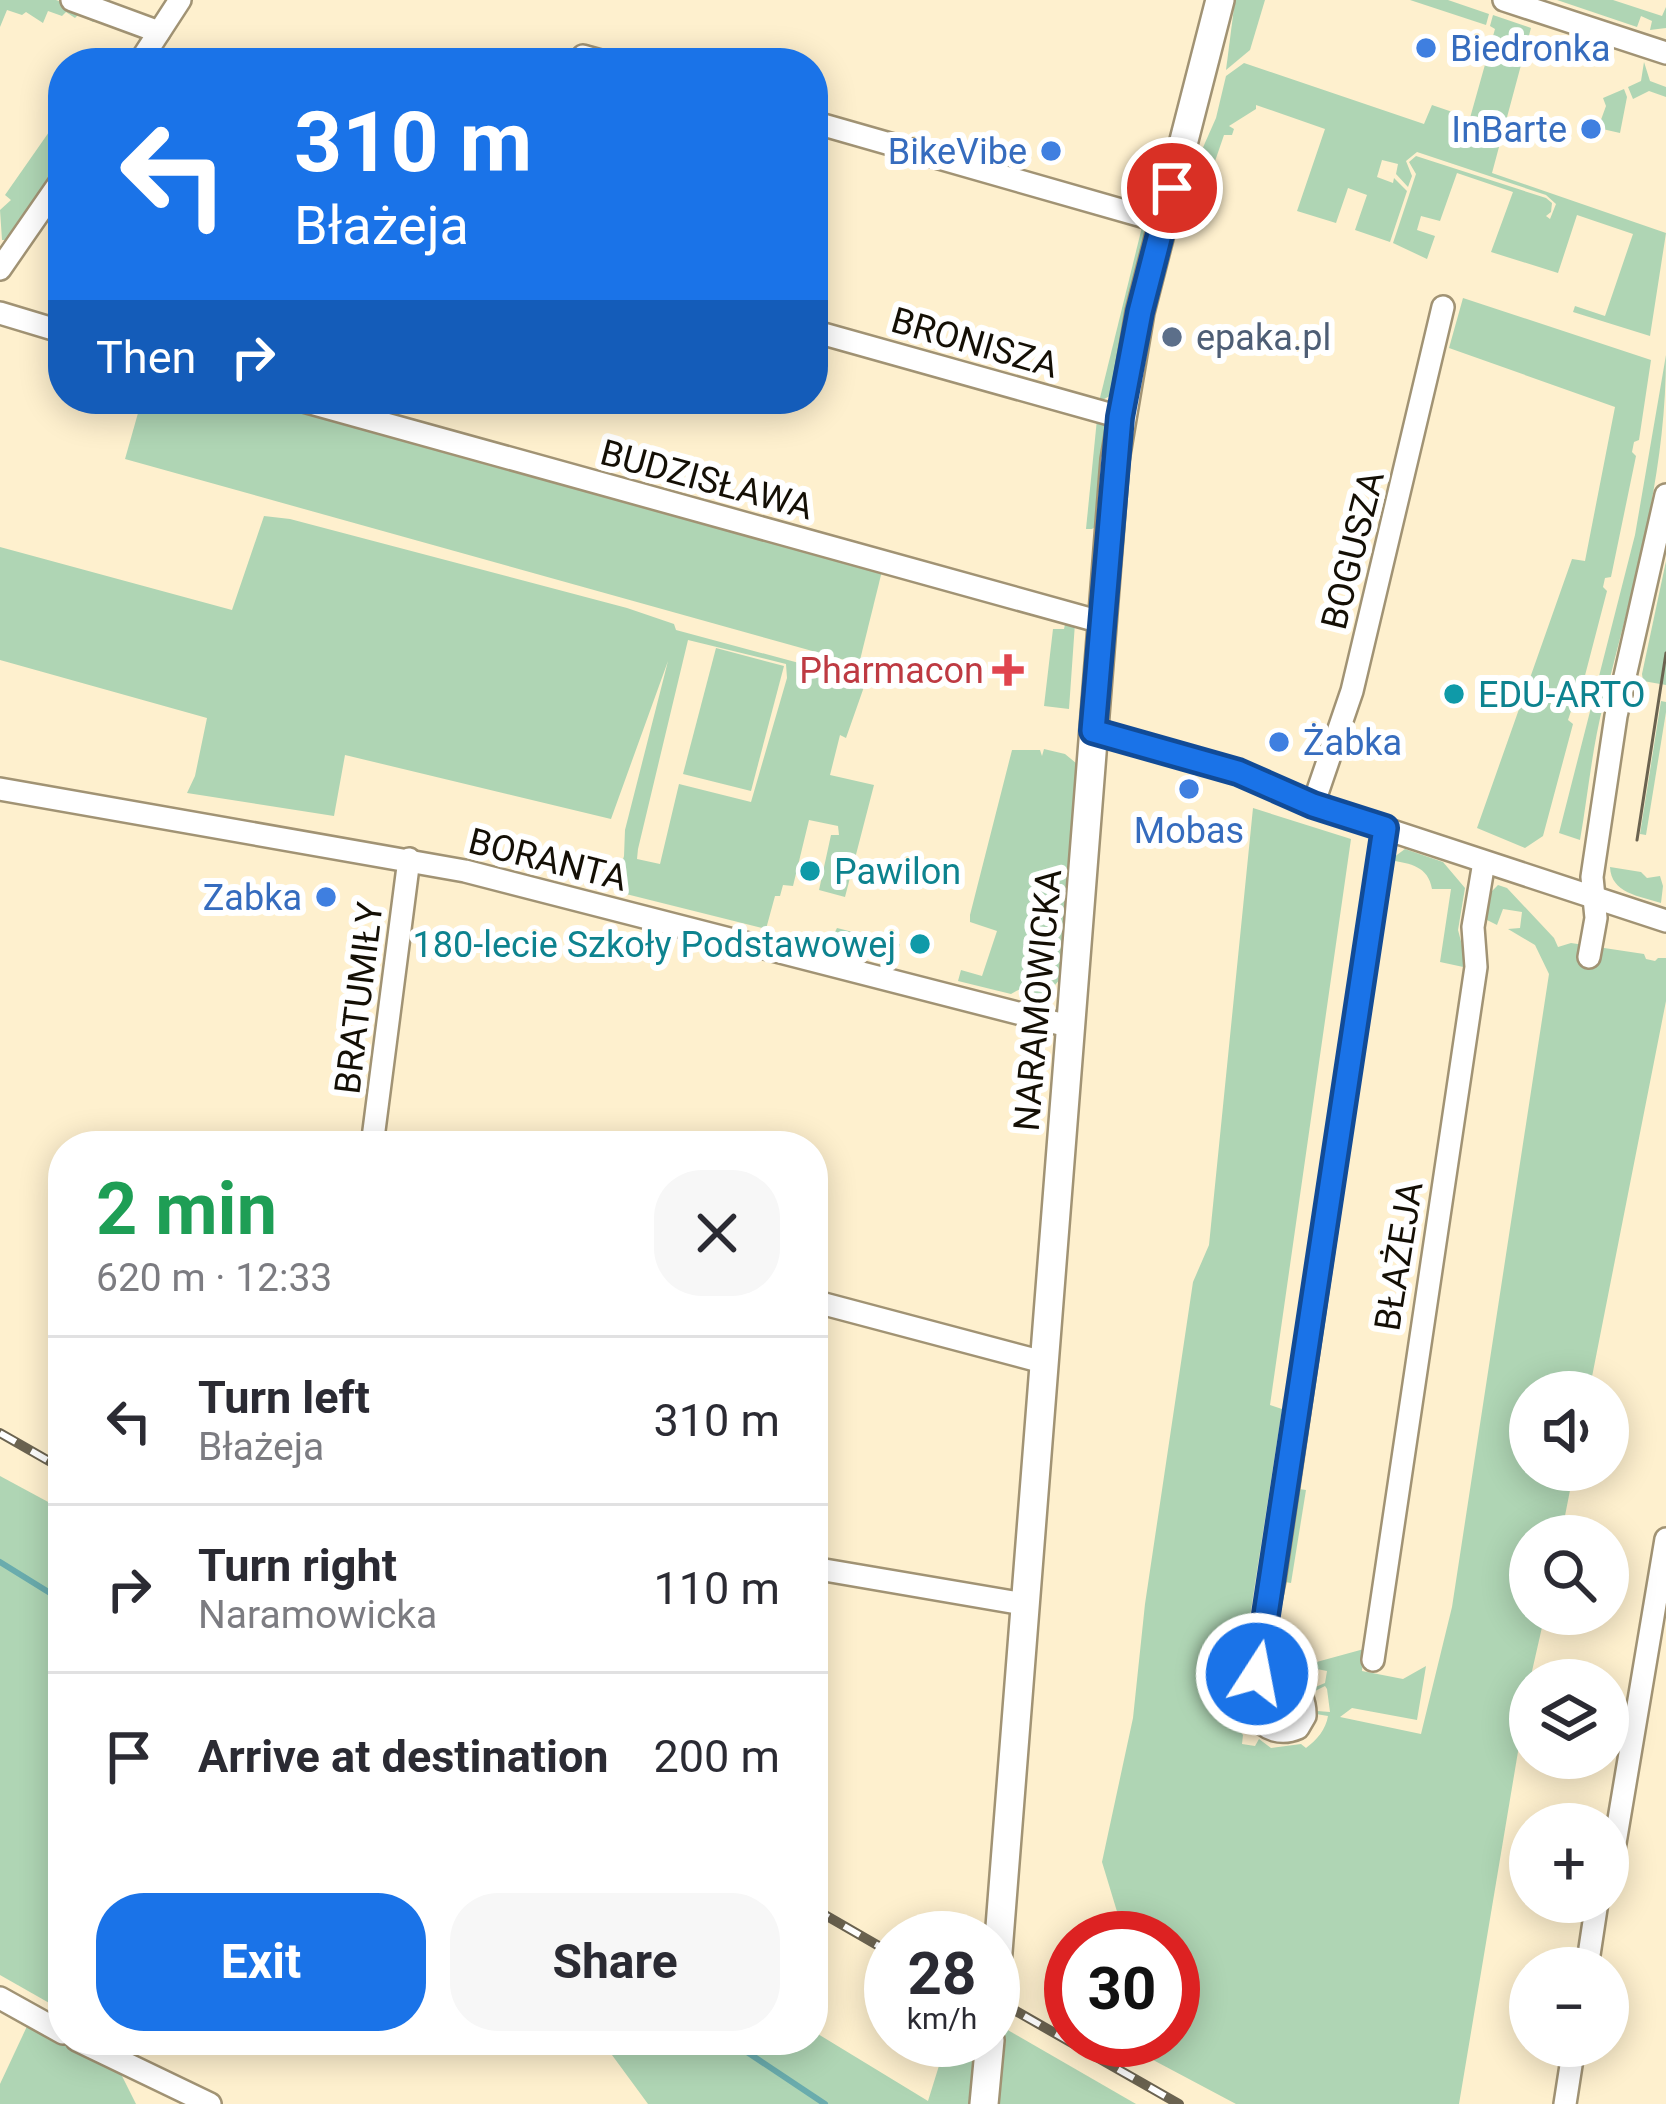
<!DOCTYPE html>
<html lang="en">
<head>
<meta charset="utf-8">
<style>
  body { margin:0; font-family:Roboto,sans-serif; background:#f7f7f7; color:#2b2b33; height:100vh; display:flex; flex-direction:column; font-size:45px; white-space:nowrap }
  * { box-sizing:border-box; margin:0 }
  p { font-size:39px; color:#7c7c81 }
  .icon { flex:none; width:66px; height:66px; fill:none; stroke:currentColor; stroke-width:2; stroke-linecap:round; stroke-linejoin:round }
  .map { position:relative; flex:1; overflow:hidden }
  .side { position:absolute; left:48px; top:1131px; width:780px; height:924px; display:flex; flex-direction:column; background:#fff; border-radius:48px; box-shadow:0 6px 30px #0003 }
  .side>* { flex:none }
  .hud { position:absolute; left:48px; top:48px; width:780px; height:366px; border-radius:48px; box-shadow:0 6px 30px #0003; background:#1a73e8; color:#fff; overflow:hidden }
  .buttons { position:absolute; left:1509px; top:1371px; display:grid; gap:24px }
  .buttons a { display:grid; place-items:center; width:120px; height:120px; border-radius:50%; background:#fff; box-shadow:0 6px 30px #0003; font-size:60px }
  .speed { position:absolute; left:864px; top:1911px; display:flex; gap:24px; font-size:60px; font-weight:700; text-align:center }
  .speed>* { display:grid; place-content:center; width:156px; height:156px; border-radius:50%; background:#fff; box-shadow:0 6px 30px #0003; line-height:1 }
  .speed small { font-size:30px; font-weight:400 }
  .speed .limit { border:18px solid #d22; background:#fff; color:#111 }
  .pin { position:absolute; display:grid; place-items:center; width:102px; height:102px; color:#fff; margin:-51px; border:6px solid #fff; border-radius:50%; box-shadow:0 3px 12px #0007 }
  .me { position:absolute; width:132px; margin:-66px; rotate:11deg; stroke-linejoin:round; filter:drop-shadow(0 0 9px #0008) }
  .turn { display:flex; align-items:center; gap:42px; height:252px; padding:0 48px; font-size:54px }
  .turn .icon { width:156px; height:156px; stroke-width:2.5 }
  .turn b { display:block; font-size:84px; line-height:102px }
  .then { display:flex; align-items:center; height:114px; padding:0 48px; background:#0003; gap:24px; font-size:45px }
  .round { display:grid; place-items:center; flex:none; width:126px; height:126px; border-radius:48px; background:#f7f7f7 }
  .summary { display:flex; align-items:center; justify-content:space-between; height:204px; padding:0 48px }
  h1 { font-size:72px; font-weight:700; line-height:90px; color:#1e9e55 }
  .primary-button { display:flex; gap:24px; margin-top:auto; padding:24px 48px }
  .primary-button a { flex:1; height:138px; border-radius:48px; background:#1a73e8; color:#fff; font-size:48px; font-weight:700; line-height:138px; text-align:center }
  .primary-button a+a { background:#f7f7f7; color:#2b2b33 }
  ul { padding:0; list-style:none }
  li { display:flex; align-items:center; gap:36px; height:168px; padding:0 48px; border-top:3px solid #e1e1e2 }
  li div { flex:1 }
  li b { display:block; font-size:45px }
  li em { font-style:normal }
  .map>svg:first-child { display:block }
  .green { fill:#afd5b4; fill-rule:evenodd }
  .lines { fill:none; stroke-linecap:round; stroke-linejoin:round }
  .stream { stroke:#6aacad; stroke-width:6 }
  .minor-casing { stroke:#a19374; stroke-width:26 }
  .tertiary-casing { stroke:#a19374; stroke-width:32 }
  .minor { stroke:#fff; stroke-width:21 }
  .tertiary { stroke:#fff; stroke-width:27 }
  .tram { stroke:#6b6350; stroke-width:3 }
  .rail-casing { stroke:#6b6350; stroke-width:10 }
  .rail { stroke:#fff; stroke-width:6; stroke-dasharray:18; stroke-linecap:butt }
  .route-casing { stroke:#114b97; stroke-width:30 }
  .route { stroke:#1a73e8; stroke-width:21 }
  .shop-dot { fill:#3f7fe0; stroke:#fff; stroke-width:4.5 }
  .service-dot { fill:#5c6f8a; stroke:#fff; stroke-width:4.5 }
  .health-dot { fill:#e0444e; stroke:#fff; stroke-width:4.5 }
  .culture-dot { fill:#0f9aa8; stroke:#fff; stroke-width:4.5 }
  .labels { text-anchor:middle; stroke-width:12; stroke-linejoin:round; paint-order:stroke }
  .shop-label { font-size:36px; fill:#366cbe; stroke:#fff; text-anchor:end }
  .service-label { font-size:36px; fill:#4e5e75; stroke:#fff; text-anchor:start }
  .street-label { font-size:36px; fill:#140f05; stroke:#fff }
  .health-label { font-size:36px; fill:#be3a42; stroke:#fff; text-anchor:end }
  .culture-label { font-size:36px; fill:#0d838f; stroke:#fff; text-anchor:start }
</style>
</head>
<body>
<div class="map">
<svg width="1666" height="2104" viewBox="0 0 1666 2104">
  <rect width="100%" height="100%" fill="#fef0ce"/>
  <g class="green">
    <polygon points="0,0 56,0 100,15 100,19 93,22 79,14 75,18 66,12 62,16 48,11 43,23 26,12 22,15 7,10 0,27"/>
    <polygon points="1235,0 1265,0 1250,50 1226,70"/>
    <polygon points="1410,0 1448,0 1489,14 1486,25"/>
    <polygon points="1557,0 1613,0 1662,16 1666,7 1666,28 1650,30 1652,21 1641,16 1637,27"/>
    <polygon points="1493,15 1531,28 1492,173 1666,233 1650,336 1573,312 1575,306 1605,316 1633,234 1577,215 1558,273 1491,252 1513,192 1457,173 1440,221 1421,216 1417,230 1435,236 1427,259 1393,243 1416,174 1409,162 1416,156 1546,198 1552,203 1551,212 1546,216 1550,219 1556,204 1546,195 1417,152 1406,161 1412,176 1408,187 1396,174 1398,164 1382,160 1377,177 1393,183 1394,178 1407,191 1390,242 1355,230 1367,195 1348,188 1336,223 1297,211 1325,129 1256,105 1256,109 1229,126 1234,129 1232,135 1224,135 1213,167 1197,161 1216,118 1226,76 1244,63 1424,124 1432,105 1470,118 1495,29 1490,26"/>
    <polygon points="1644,62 1650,81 1666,87 1666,97 1649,91 1633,99 1628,87 1641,81"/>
    <polygon points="1624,89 1627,97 1620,133 1598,128 1606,106 1603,98"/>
    <polygon points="63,112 63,167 13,240 2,240 0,210 11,200 5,195"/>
    <polygon points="1142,227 1149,239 1115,393 1099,402"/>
    <polygon points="1463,298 1651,360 1639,440 1634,442 1632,452 1636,456 1611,577 1605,578 1603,587 1607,591 1576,710 1571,711 1568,720 1573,724 1543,836 1525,848 1477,828 1572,559 1585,561 1615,407 1449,348"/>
    <path d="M1666,355C1666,478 1633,584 1604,702C1592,747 1588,795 1580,840L1559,833L1635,535Z"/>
    <polygon points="142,399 273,399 882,571 859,664 125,459"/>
    <polygon points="1097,419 1110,430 1099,524 1092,529 1086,529"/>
    <path d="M264,516L290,519L627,608L674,624L676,630L862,680L865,684L846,738L840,735L830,775L874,785L845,897L819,890L831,835H839L838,826L809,820L793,886L783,885L780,896H775L766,929L614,891L624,856L625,830L668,661L611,819L345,755L334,816L187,793L195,776L207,718L0,660V547L232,610ZM688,640L786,664L787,678L751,802L679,784L660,864L637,859L638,849Z"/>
    <polygon points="1666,561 1666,685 1643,681 1642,674"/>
    <polygon points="1066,620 1075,623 1069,709 1044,706 1053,629 1064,629"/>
    <polygon points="716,648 784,666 751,791 683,774"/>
    <polygon points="1661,701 1666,702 1666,712 1646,835 1640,834"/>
    <polygon points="1044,749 1065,754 1082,768 1063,976 1046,995 1025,1000 1020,989 1011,994 958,981 961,970 982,976 997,931 970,922 970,915 1012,750 1040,750 1042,756"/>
    <path d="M1253,808L1351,839L1270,1405L1282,1409L1241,1675L1248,1680L1235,1725L1243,1735L1242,1744L1255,1746L1259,1739L1271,1748L1301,1744L1306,1748C1317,1740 1326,1729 1328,1716L1316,1714L1317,1711L1330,1712L1327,1689L1325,1686L1315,1691L1313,1688L1325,1683L1327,1671L1312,1668L1310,1677L1274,1663L1302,1666L1364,1649L1362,1671L1403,1679L1426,1666L1417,1720L1352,1708L1340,1717L1421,1734L1452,1607L1549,974L1535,945L1508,929L1520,928L1522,912L1503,909L1497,925L1487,920L1485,890L1491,892L1498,885L1507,888L1554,938L1558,947L1571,943L1644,954L1646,959L1655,961L1658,958H1666V1001L1589,1392H1530V1470H1574L1561,1536H1530V1614H1545L1530,1680L1459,2104H1236L1123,2044L1124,2040H1173V1938H1125L1102,1862L1133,1718L1145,1604L1193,1282L1209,1245Z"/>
    <path d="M1405,849L1443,862L1465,888L1458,930L1468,968L1440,962L1451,889H1432C1428,866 1411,864 1390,860Z"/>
    <path d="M1610,867L1641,872L1647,878L1660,876L1663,886L1661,903C1639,896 1611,893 1610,867Z"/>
    <polygon points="837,928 900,944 895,961 829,944"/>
    <polygon points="0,1476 63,1510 63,1968 51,2004 0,1975"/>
    <polygon points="1299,1489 1306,1490 1291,1583 1285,1582"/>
    <polygon points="1277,1687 1296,1707 1297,1716 1282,1725 1272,1718 1270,1694"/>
    <polygon points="29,2022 118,2068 136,2104 0,2104 0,2084"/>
    <polygon points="1006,2029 1136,2104 995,2104"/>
    <polygon points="813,2031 928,2101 947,2040 960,2040 974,2057 971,2104 648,2104 612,2055 585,2040 813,2040"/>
  </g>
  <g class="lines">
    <g class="stream">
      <polyline points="0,1562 63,1601"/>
      <polyline points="729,2040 825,2104"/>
    </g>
    <g class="minor-casing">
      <g id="minor">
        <polyline points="72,0 159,32"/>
        <polyline points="1504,0 1666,53"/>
        <polyline points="583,56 608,63"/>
        <polyline points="139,63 180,0"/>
        <polyline points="813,122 1163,222"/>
        <polyline points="0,269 63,178"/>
        <polyline points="0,313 63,332"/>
        <polyline points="813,331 1120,417"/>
        <polyline points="296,399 1101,622"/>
        <polyline points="1093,731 1238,773 1313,805 1666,921"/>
        <polyline points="0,789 465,871 1072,1027"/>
        <polyline points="1313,805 1352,691 1443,307"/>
        <polyline points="1589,957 1596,918 1592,877 1616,716 1666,495"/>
        <polyline points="372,1146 409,859"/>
        <polyline points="813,1301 1043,1362"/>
        <polyline points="813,1568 1024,1604"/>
        <polyline points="1373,1660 1476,967 1473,927 1484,862"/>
        <path d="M1257,1674C1283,1680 1306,1686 1305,1716L1298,1728C1282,1735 1265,1731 1256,1715L1257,1664L1274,1580L1385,828"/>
        <polyline points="1614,1849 1666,1539"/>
        <polyline points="1587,1968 1597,1902"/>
        <polyline points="0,1998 63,2033"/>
        <polyline points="77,2040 210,2104"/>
        <polyline points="1565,2104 1574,2046"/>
      </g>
    </g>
    <g class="tertiary-casing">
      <g id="tertiary">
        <polyline points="993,2016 1115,460 1140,312 1220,0"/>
        <polyline points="984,2104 990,2040"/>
      </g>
    </g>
    <use href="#minor" class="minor"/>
    <use href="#tertiary" class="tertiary"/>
    <polyline class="tram" points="1637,840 1666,653"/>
    <g class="rail-casing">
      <g id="rail">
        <polyline points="0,1433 63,1469"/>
        <polyline points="813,1908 891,1953"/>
        <polyline points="993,1998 1179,2104"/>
      </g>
    </g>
    <use href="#rail" class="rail"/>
  </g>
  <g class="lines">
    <g class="route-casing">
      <polyline id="route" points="1172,188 1140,312 1120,417 1093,731 1238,772 1313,805 1385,828 1257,1674"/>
    </g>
    <use href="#route" class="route"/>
  </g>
  <g class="shop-dot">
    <circle cx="1426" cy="48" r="12"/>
    <circle cx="1591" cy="129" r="12"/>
    <circle cx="1051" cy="151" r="12"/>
    <circle cx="1279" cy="742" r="12"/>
    <circle cx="1189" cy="789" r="12"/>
    <circle cx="326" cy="897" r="12"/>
  </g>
  <circle class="service-dot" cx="1172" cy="337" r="12"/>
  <path class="health-dot" d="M1002 652h12v12h12v12h-12v12h-12v-12h-12v-12h12z"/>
  <g class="culture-dot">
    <circle cx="1454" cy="694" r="12"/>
    <circle cx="810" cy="871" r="12"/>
    <circle cx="920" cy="944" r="12"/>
  </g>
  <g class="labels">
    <g class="shop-label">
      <text x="1450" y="61" text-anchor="start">Biedronka</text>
      <text x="1567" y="142">InBarte</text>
      <text x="1027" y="164">BikeVibe</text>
      <text x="1303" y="755" text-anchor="start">Żabka</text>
      <text x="1189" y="843" text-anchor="middle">Mobas</text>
      <text x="302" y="910">Zabka</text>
    </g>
    <g class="service-label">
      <text x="1196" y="350">epaka.pl</text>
    </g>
    <g class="street-label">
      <text transform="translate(975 342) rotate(16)" y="13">BRONISZA</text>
      <text transform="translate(707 479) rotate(15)" y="13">BUDZISŁAWA</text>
      <text transform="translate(1352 550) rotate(-76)" y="13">BOGUSZA</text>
      <text transform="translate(548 859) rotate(14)" y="13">BORANTA</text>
      <text transform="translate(358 998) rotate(-83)" y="13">BRATUMIŁY</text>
      <text transform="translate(1037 1000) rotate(-85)" y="13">NARAMOWICKA</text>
      <text transform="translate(1398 1256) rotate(-81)" y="13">BŁAŻEJA</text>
    </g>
    <g class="health-label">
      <text x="984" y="683">Pharmacon</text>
    </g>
    <g class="culture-label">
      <text x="1478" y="707">EDU-ARTO</text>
      <text x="834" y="884">Pawilon</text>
      <text x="896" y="957" text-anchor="end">180-lecie Szkoły Podstawowej</text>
    </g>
  </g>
</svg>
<div class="buttons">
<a><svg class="icon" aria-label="sound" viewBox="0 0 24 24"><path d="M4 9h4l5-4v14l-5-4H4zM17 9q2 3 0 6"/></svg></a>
<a><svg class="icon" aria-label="search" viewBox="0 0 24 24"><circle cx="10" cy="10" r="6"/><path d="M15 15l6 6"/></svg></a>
<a><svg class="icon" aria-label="layers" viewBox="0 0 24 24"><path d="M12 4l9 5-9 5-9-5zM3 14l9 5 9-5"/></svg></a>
<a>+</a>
<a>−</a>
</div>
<div class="speed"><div>28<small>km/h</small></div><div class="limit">30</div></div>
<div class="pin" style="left:1172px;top:188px;background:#d93025"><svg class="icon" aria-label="arrive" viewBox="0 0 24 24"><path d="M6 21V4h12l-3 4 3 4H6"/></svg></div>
<svg class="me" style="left:1257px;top:1674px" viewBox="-20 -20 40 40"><circle r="17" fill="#1a73e8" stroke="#fff" stroke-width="3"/><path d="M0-11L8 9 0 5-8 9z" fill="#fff"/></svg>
<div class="hud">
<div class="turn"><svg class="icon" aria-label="left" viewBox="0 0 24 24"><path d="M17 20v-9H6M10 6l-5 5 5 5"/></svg><div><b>310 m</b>Błażeja</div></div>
<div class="then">Then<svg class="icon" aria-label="right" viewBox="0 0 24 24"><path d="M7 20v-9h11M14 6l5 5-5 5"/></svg></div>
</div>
<section class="side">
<div class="summary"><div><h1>2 min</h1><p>620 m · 12:33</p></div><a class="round"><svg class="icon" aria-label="close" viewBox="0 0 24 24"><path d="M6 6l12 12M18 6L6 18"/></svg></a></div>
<ul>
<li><svg class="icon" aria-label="left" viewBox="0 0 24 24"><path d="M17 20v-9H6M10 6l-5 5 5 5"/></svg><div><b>Turn left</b><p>Błażeja</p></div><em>310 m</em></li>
<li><svg class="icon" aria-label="right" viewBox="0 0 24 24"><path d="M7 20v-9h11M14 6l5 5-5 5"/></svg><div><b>Turn right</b><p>Naramowicka</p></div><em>110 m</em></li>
<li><svg class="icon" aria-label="arrive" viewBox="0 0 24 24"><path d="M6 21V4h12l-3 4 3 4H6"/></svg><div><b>Arrive at destination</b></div><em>200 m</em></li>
</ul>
<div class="primary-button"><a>Exit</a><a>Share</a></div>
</section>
</div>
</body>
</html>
